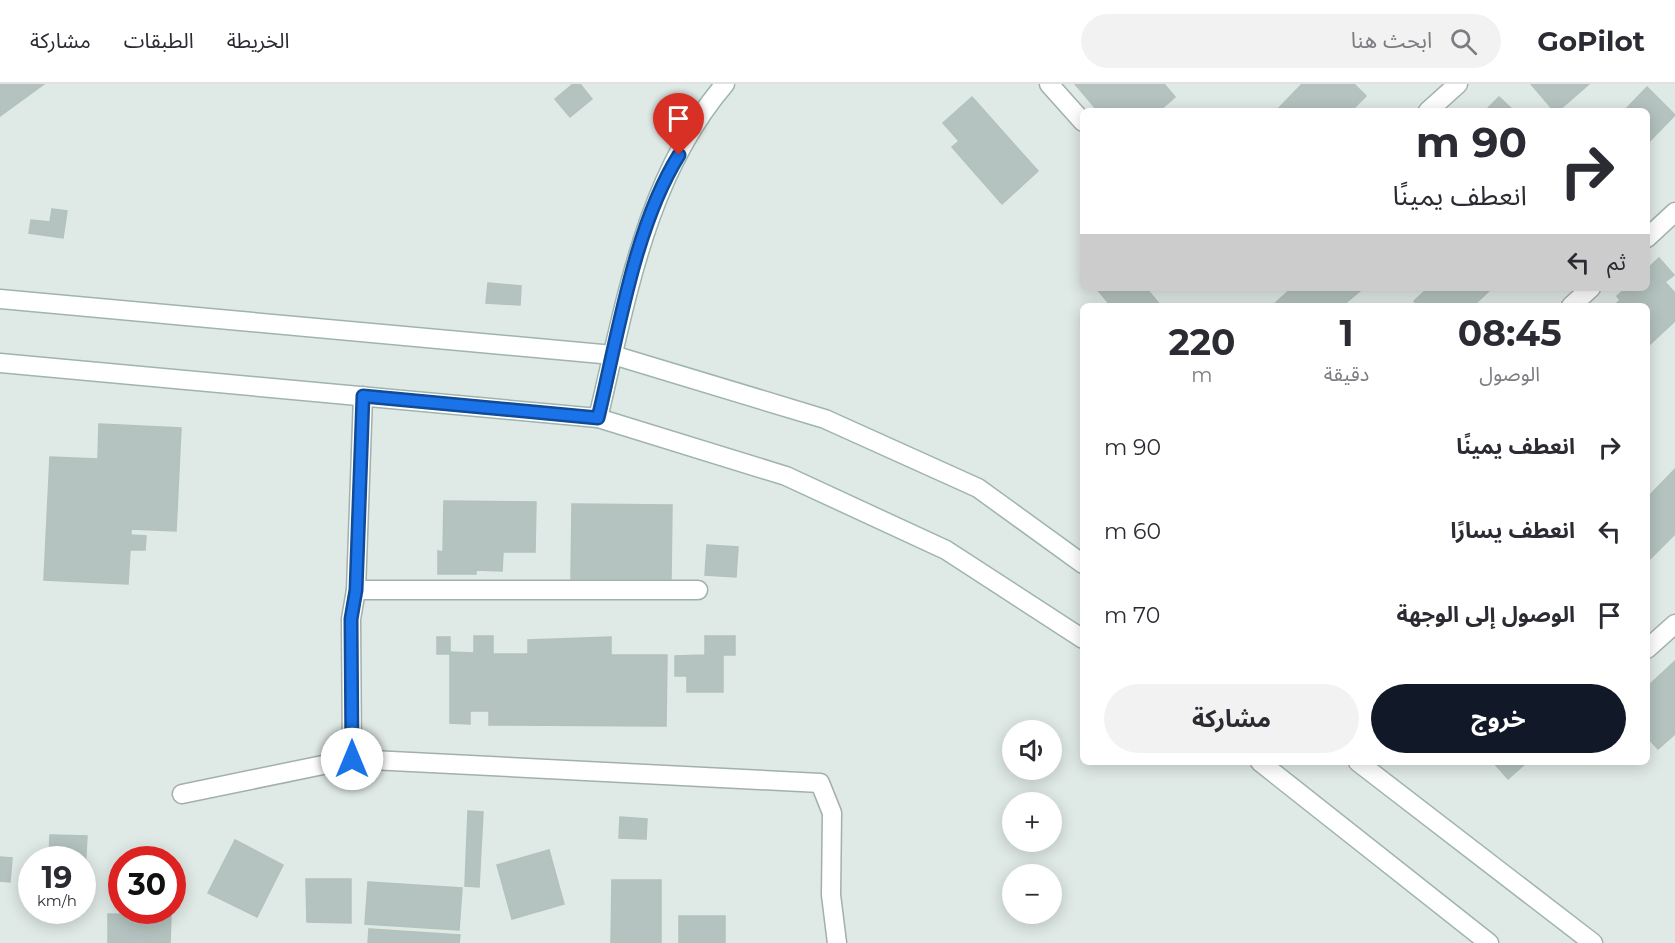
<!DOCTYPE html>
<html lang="ar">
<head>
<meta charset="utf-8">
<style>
  body { margin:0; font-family:Montserrat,"Noto Sans Arabic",sans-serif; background:#f2f2f3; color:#2b2b33; direction:rtl; height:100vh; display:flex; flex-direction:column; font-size:22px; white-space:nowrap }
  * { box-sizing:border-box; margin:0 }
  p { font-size:20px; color:#7c7c81 }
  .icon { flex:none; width:33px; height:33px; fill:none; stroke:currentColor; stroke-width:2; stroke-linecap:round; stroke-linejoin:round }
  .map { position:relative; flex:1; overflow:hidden; direction:ltr }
  .drawer { position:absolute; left:1080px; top:219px; width:570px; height:462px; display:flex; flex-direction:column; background:#fff; border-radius:9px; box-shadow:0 3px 15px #0003; direction:rtl }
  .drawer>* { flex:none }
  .hud { position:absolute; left:1080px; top:24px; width:570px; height:183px; border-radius:9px; box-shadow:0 3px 15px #0003; direction:rtl; background:#fff; color:#2b2b33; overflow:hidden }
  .buttons { position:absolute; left:1002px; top:636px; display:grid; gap:12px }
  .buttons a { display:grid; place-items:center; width:60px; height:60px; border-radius:50%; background:#fff; box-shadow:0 3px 15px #0003; font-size:30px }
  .speed { position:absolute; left:18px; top:762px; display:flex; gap:12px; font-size:30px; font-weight:700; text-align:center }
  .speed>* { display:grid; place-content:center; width:78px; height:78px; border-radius:50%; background:#fff; box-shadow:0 3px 15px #0003; line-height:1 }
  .speed small { font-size:15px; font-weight:400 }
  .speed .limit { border:9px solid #d22; background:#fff; color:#111 }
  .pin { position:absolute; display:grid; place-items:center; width:51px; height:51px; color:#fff; margin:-62px -26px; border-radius:50% 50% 50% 0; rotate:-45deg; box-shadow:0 0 6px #0007 }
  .pin .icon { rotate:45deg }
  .me { position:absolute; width:66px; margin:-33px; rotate:0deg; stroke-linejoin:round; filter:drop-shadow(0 0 4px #0008) }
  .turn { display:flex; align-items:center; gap:21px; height:126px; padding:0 24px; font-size:27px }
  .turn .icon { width:78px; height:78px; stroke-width:2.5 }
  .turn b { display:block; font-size:42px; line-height:51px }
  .then { display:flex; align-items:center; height:57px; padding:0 24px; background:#0003; gap:12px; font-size:22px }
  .eta { display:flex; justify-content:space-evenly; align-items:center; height:102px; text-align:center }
  .eta b { font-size:36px; font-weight:700; line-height:42px }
  .cta { display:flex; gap:12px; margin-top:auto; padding:12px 24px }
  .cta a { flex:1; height:69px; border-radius:36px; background:#111827; color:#fff; font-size:24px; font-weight:700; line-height:69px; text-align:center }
  .cta a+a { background:#f2f2f3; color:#2b2b33 }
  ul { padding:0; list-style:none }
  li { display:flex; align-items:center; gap:18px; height:84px; padding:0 24px }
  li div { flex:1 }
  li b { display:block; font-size:22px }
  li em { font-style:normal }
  header { display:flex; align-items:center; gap:36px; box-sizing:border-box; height:84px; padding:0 30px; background:#fff; border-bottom:2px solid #e1e1e2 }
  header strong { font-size:28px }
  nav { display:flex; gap:33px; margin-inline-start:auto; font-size:21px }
  .search { width:420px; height:54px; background:#f2f2f3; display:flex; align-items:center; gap:15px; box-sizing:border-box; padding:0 21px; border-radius:33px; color:#7c7c81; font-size:22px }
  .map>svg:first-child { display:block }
  .building { fill:#b4c3bf; stroke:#b2c2bd; stroke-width:1.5 }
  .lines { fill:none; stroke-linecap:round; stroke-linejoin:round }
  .street-casing { stroke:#a2b0ac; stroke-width:21 }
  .secondary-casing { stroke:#9fb4ae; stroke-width:21 }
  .street { stroke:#fff; stroke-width:18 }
  .secondary { stroke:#fff; stroke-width:18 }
  .route-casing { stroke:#114b97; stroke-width:15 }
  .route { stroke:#1a73e8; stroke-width:10 }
</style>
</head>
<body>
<header>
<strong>GoPilot</strong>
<div class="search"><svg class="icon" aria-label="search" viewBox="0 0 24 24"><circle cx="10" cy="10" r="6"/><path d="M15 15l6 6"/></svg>ابحث هنا</div>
<nav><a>الخريطة</a><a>الطبقات</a><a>مشاركة</a></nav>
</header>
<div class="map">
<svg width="1675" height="859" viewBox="0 0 1675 859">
  <rect width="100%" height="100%" fill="#dfe9e5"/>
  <g class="building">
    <polygon points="0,0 44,0 0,32"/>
    <polygon points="573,0 580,0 592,15 570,33 555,15"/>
    <polygon points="1075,0 1164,0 1175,13 1159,27 1111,27 1108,23 1098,27"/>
    <polygon points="1302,0 1354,0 1366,12 1351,27 1276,27"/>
    <polygon points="1531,0 1589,0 1558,27 1554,27"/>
    <polygon points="1647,3 1675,31 1647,60 1647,27 1624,27"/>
    <polygon points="972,13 1038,87 1002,120 952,63 959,57 943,39"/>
    <polygon points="1499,13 1514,27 1485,27"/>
    <polygon points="52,125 67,127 63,154 29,149 31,136 50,138"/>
    <polygon points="1659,174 1674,191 1665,198 1675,209 1675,237 1647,263 1647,222 1614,222 1620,216 1617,212 1626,204 1647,204 1647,185"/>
    <polygon points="488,199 521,202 520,221 486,219"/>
    <polygon points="1096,204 1146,204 1161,222 1111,222"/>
    <polygon points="1292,204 1357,204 1360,207 1342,222 1272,222"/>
    <polygon points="1428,204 1492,204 1473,222 1418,222 1414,217"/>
    <polygon points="99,340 181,344 176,447 131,445 131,451 146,452 145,466 130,466 128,500 44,496 50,373 98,375"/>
    <polygon points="1675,385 1675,450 1647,478 1647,414"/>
    <polygon points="444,417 536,418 535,468 503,468 502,487 476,486 476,490 438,490 438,467 443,468"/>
    <polygon points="572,420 672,421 671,495 571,495"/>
    <polygon points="707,461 738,463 736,493 705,491"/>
    <polygon points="474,552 493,552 493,570 528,570 528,556 611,553 611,571 667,571 666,642 489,641 489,627 470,627 470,640 450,639 450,568 474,569"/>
    <polygon points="705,552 735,552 735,571 723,571 723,608 687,608 687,592 675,592 675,572 705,571"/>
    <rect x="437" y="553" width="13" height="17"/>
    <polygon points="1675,577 1675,650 1658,665 1647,653 1647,603"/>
    <polygon points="1493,678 1527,678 1508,695"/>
    <polygon points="468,727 483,728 479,803 465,802"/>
    <polygon points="620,733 647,735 646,755 619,754"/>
    <polygon points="50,751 87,752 85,786 82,786 82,776 49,776"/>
    <polygon points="235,756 283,781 257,833 208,809"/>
    <polygon points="549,766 564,820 512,835 497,781"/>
    <polygon points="0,773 12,774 10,798 0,797"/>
    <polygon points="306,795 351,795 351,839 307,838"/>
    <polygon points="612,796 661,796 661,859 611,859"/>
    <polygon points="368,798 462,804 459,846 365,840"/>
    <polygon points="108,830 171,831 170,859 108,859"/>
    <rect x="679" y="832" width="46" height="27"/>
    <polygon points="369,845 460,851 459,859 368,859"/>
  </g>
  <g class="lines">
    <g class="street-casing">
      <g id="street">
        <polyline points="1049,0 1083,38"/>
        <polyline points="1428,27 1458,0"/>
        <polyline points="1647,154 1675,128"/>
        <polyline points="1571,222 1591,204"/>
        <polyline points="356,506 698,506"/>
        <polyline points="1647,565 1675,540"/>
        <polyline points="352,675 351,535 356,506 363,312"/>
        <polyline points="182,710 352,675 820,699 832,729 831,811 837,859"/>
      </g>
    </g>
    <g class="secondary-casing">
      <g id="secondary">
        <polyline points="0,215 613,271 825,335 978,404 1083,480"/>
        <polyline points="0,279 598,334 786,392 946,466 1083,555"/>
        <path d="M598,334C626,218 645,93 725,0"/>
        <polyline points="1260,678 1489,859"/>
        <polyline points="1358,678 1593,859"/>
      </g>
    </g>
    <use href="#street" class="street"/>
    <use href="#secondary" class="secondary"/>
  </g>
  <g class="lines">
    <g class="route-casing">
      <path id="route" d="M352,675L351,535L356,506L363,312L598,334C618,251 634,143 679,71"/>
    </g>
    <use href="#route" class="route"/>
  </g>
</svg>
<div class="buttons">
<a><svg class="icon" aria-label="sound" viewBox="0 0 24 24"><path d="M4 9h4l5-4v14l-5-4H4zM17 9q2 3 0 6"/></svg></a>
<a>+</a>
<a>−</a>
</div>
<div class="speed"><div>19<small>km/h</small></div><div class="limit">30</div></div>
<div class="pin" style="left:679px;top:71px;background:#d93025"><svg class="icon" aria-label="arrive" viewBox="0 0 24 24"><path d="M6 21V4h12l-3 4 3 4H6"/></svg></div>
<svg class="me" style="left:352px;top:675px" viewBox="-20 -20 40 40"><circle r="19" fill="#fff"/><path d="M0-13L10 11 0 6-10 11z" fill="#1a73e8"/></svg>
<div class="hud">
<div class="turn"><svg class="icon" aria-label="right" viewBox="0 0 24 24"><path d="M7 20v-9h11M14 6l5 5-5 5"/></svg><div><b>90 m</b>انعطف يمينًا</div></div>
<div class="then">ثم<svg class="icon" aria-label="left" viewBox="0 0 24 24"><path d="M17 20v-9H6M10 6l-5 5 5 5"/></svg></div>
</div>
<section class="drawer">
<div class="eta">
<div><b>08:45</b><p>الوصول</p></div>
<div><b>1</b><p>دقيقة</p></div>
<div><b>220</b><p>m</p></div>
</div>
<ul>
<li><svg class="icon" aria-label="right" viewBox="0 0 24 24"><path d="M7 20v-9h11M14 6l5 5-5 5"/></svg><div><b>انعطف يمينًا</b></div><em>90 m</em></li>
<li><svg class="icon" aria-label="left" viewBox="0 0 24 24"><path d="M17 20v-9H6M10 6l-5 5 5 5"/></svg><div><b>انعطف يسارًا</b></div><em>60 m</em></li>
<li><svg class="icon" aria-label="arrive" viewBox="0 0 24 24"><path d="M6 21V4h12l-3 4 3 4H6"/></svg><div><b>الوصول إلى الوجهة</b></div><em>70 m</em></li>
</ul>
<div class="cta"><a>خروج</a><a>مشاركة</a></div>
</section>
</div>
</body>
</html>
